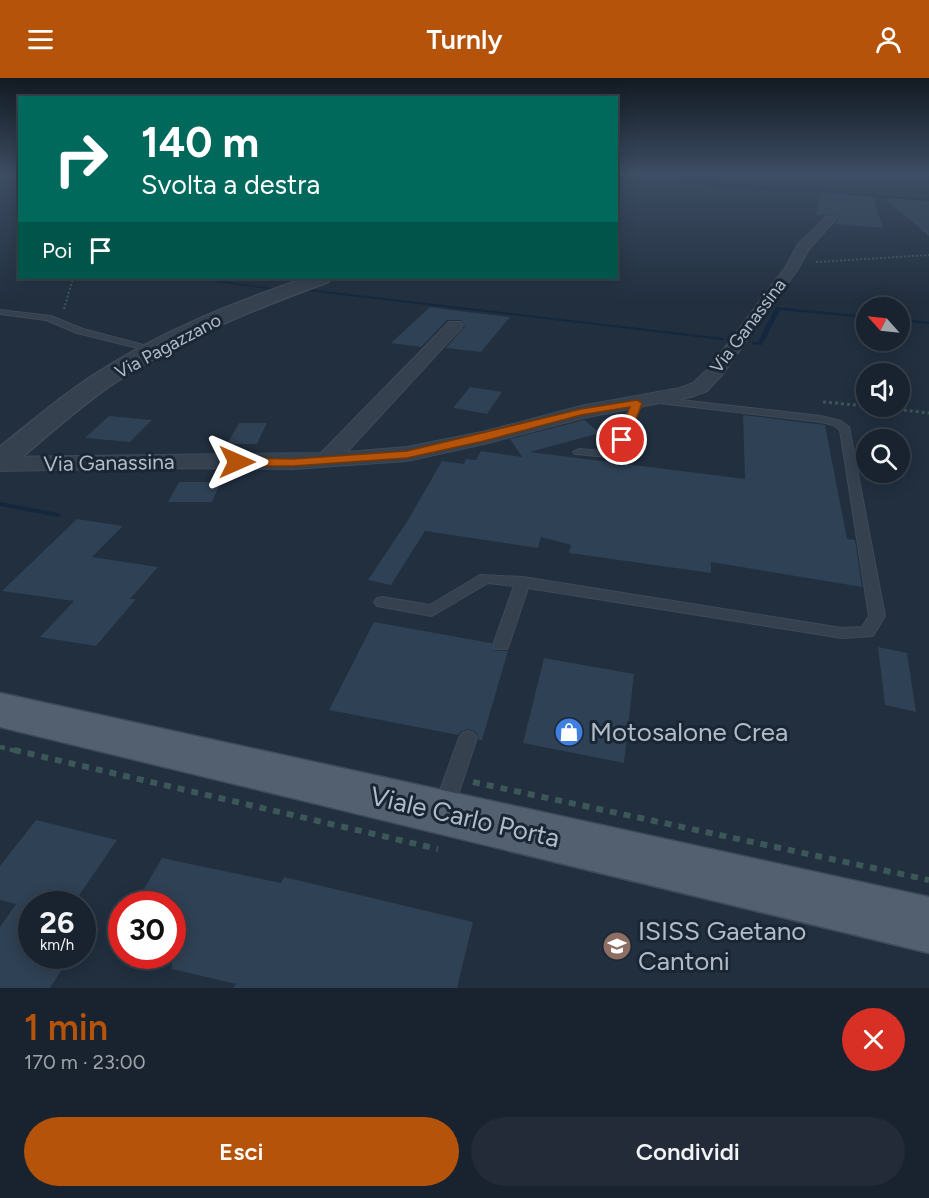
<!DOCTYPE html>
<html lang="it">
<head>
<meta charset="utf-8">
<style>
  body { margin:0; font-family:Figtree,sans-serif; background:#222b37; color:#f1f3f6; height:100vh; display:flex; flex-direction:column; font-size:22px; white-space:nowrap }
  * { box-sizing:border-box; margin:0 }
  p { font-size:20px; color:#9fa4aa }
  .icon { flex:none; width:33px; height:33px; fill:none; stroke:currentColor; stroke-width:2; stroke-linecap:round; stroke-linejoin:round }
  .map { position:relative; height:910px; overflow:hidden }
  .sheet { display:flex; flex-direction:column; background:#19232f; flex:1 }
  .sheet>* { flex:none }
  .hud { position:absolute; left:18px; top:18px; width:600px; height:183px; border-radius:0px; box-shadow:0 3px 15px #0003,0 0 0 2px #37404b; background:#00695c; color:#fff; overflow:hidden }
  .needle { width:39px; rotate:297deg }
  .buttons { position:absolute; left:856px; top:219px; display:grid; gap:12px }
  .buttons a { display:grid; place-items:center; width:54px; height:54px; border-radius:50%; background:#19232f; box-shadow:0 3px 15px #0003,0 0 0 2px #37404b; font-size:30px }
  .speed { position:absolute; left:18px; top:813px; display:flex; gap:12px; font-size:30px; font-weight:700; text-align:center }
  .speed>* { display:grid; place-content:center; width:78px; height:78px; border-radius:50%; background:#19232f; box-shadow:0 3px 15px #0003,0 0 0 2px #37404b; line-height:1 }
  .speed small { font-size:15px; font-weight:400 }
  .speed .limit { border:9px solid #d22; background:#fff; color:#111 }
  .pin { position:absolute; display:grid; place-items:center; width:51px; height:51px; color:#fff; margin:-26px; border:3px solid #fff; border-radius:50%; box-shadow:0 2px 6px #0007 }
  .me { position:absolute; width:66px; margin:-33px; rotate:90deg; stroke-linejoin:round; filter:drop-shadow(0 0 4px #0008) }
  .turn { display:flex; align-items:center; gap:21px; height:126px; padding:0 24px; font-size:27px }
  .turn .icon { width:78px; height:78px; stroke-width:2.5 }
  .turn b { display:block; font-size:42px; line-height:51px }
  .then { display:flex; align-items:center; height:57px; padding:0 24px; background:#0003; gap:12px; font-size:22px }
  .round { display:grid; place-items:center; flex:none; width:63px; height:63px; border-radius:32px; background:#222b37 }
  .headline { display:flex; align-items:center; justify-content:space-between; height:102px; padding:0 24px }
  h1 { font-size:36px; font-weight:600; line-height:45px; color:#b45309 }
  .primary-button { display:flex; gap:12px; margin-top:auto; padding:12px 24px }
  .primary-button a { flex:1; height:69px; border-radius:36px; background:#b45309; color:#fff; font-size:24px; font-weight:600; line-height:69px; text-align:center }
  .primary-button a+a { background:#222b37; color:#f1f3f6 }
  header { display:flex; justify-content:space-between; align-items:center; height:78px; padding:0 24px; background:#b45309; color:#fff; font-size:27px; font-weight:600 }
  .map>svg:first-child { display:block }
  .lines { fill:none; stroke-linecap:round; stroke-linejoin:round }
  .stream { fill:#13273e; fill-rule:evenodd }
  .building { fill:#2f4154 }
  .service-casing { stroke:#3e4a58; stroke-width:2 }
  .minor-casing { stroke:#3e4a58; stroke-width:2 }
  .tertiary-casing { stroke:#3e4a58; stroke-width:3 }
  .primary-casing { stroke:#3e4a58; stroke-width:3 }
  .path-far4 { stroke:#3c5758; stroke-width:1.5; stroke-dasharray:2 2; stroke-linecap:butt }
  .path-far3 { stroke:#3c5758; stroke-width:2; stroke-dasharray:2 2; stroke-linecap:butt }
  .path-far2 { stroke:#3c5758; stroke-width:3; stroke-dasharray:3 3; stroke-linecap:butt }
  .path-far1 { stroke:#3c5758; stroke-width:4.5; stroke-dasharray:5 5; stroke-linecap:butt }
  .path { stroke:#3c5758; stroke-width:6; stroke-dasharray:7 7; stroke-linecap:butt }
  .service { fill:#35414f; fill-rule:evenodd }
  .minor { fill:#35414f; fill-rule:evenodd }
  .tertiary { fill:#35414f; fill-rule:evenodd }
  .primary { fill:#53606f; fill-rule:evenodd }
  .route { fill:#b45309; stroke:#753606; stroke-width:1.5 }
  .labels { text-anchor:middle; stroke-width:6; stroke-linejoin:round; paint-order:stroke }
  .far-street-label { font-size:18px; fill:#b1bcca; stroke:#1a2634 }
  .street-label { font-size:21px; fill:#b1bcca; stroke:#1a2634 }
  .near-poi-label { font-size:26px; fill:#b1bcca; stroke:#1a2634; text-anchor:start }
  .near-street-label { font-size:26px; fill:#b1bcca; stroke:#1a2634 }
</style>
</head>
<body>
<header><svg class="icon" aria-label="menu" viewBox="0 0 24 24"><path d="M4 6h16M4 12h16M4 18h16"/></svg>Turnly<svg class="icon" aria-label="person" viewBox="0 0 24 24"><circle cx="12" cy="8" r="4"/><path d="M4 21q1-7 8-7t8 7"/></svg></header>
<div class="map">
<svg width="929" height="910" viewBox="0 0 929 910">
  <rect width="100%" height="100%" fill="#212f3f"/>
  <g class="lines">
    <g class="stream">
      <polygon points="684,96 686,96 683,103 929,121 929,123 680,105"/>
      <polygon points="191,200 199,200 281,211 283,212 281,213"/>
      <polygon points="306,211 723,260 725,261 723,262 308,213 306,212"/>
      <polygon points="776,229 867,238 867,240 780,232 762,267 752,266 752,264 758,264"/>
      <polygon points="900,241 929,244 929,246 900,243"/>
      <polygon points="0,424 58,435 62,437 58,439 0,428"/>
    </g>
  </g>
  <g class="building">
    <polygon points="820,114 873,119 883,150 835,146 838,141 831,136 816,138"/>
    <polygon points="884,120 929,123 929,158"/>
    <polygon points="430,229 467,234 510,239 481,274 446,270 465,248 461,242 447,242 421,269 391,265"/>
    <polygon points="470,309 502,314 487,336 453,330"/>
    <polygon points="743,337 825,347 847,461 855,462 862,509 711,484 711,495 569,475 571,467 541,459 538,470 425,453 391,507 368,502 408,442 442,383 464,386 466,381 476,382 481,373 522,379 510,361 584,342 600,355 530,374 745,401"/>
    <polygon points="109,338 152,342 130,364 85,360"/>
    <polygon points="239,345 267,345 257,366 227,366"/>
    <polygon points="179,404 221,404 212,424 168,424"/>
    <polygon points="77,441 123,448 92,479 158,489 130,521 136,521 96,568 40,559 74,523 2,513"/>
    <polygon points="374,544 491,565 495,573 508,573 482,662 479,662 476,654 469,651 461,653 458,657 329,632"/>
    <polygon points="878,569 907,575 916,634 885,627"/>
    <polygon points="544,580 634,596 624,685 523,665"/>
    <polygon points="36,742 117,762 73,826 32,826 32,878 71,878 50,910 0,910 0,849 16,826 0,822 0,788"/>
    <polygon points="162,780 281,805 284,799 473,844 457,910 233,910 236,906 172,891 172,826 135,826"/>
  </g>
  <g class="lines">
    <g class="service-casing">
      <g id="service">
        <polygon points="0,232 51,238 83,251 159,271 154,274 77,255 46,242 0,236"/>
        <polygon points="654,319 821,338 841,343 849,349 885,538 873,558 842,560 528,510 509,567 507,571 495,571 493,567 514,508 488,505 432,538 377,528 374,524 377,520 382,519 430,527 480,497 523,499 842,550 862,549 869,538 840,352 833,347 821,344 650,324 649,322"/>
        <polygon points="637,322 642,325 620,380 575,376 573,374 579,371 612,374 632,325"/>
        <polygon points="468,653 474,655 477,660 454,729 451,735 444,738 437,735 434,729 459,660 462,655"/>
      </g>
    </g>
    <g class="minor-casing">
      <polygon id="minor" points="830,138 836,141 809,171 798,191 722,297 707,313 691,319 583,340 484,366 407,383 293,391 154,390 0,393 0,379 321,375 449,244 461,244 463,247 461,250 347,374 407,369 482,354 581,328 680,310 693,305 710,289 785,190 798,166 826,139"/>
    </g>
    <g class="tertiary-casing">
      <path id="tertiary" d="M306,200H331L328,204C254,231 180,261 114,305C77,330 44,361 10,389L0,392V369C31,344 61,318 94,297C159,254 233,225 306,200Z"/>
    </g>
    <g class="primary-casing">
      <polygon id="primary" points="0,615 929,819 929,875 0,649"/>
    </g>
    <polyline class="path-far4" points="925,152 929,158"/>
    <g class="path-far3">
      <polyline points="816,184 929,177"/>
      <polyline points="64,231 73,200"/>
    </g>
    <g class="path-far2">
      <polyline points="823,324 867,328"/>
      <polyline points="868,328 929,335"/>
    </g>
    <polyline class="path-far1" points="0,669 20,674"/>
    <g class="path">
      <polyline points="14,672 438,771"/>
      <polyline points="473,704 929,802"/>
    </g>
    <use href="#service" class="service"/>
    <use href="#minor" class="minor"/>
    <use href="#tertiary" class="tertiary"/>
    <use href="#primary" class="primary"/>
  </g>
  <linearGradient id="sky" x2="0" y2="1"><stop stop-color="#121a23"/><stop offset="0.43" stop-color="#3d4d63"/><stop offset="1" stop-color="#3d4d63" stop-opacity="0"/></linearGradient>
  <rect width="929" height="223" fill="url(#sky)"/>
  <polygon class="route" points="637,322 642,325 628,362 622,366 616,362 630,329 581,337 484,363 407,380 293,388 237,388 231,384 237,380 293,381 407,373 581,331"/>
  <defs>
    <g id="shop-disc" transform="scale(1.5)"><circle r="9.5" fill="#3f7fe0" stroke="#1a2634"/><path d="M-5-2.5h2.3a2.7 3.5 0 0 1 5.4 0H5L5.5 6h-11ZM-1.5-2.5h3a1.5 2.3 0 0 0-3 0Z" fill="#fff"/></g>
    <g id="school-disc" transform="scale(1.5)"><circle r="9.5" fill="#8d6e63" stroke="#1a2634"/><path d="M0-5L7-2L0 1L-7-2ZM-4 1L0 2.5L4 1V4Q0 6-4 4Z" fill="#fff"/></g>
  </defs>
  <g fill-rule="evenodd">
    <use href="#shop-disc" x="569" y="654"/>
    <use href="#school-disc" x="617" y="868"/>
  </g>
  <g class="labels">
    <g class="far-street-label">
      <text transform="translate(748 248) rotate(-53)" y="6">Via Ganassina</text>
      <text transform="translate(168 268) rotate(-28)" y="6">Via Pagazzano</text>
    </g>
    <g class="street-label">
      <text transform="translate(109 385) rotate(-1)" y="7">Via Ganassina</text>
    </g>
    <g class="near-poi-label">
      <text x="590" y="663">Motosalone Crea</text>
      <text x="638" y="862">ISISS Gaetano<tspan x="638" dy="30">Cantoni</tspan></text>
    </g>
    <g class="near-street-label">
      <text transform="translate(465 739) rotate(13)" y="9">Viale Carlo Porta</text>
    </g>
  </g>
</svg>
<div class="buttons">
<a><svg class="needle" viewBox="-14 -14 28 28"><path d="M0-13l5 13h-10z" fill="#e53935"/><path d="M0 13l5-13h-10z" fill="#9fa4aa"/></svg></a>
<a><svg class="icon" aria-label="sound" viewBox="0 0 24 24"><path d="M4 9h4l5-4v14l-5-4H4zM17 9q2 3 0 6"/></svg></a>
<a><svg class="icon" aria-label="search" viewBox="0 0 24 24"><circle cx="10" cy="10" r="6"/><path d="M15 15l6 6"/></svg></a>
</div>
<div class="speed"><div>26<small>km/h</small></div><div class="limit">30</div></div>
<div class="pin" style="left:622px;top:362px;background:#d93025"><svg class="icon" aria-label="arrive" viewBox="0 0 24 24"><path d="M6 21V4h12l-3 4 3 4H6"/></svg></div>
<svg class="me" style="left:237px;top:384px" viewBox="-20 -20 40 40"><path d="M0-17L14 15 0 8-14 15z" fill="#b45309" stroke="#fff" stroke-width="4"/></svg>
<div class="hud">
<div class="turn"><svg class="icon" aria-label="right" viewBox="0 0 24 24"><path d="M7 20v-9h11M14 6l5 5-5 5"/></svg><div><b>140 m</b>Svolta a destra</div></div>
<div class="then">Poi<svg class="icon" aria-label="arrive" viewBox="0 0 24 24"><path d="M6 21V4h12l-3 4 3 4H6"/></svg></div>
</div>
</div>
<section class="sheet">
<div class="headline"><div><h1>1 min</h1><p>170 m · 23:00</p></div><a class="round" style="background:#d93025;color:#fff"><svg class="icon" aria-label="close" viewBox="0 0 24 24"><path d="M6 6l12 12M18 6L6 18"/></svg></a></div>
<div class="primary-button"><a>Esci</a><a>Condividi</a></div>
</section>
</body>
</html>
